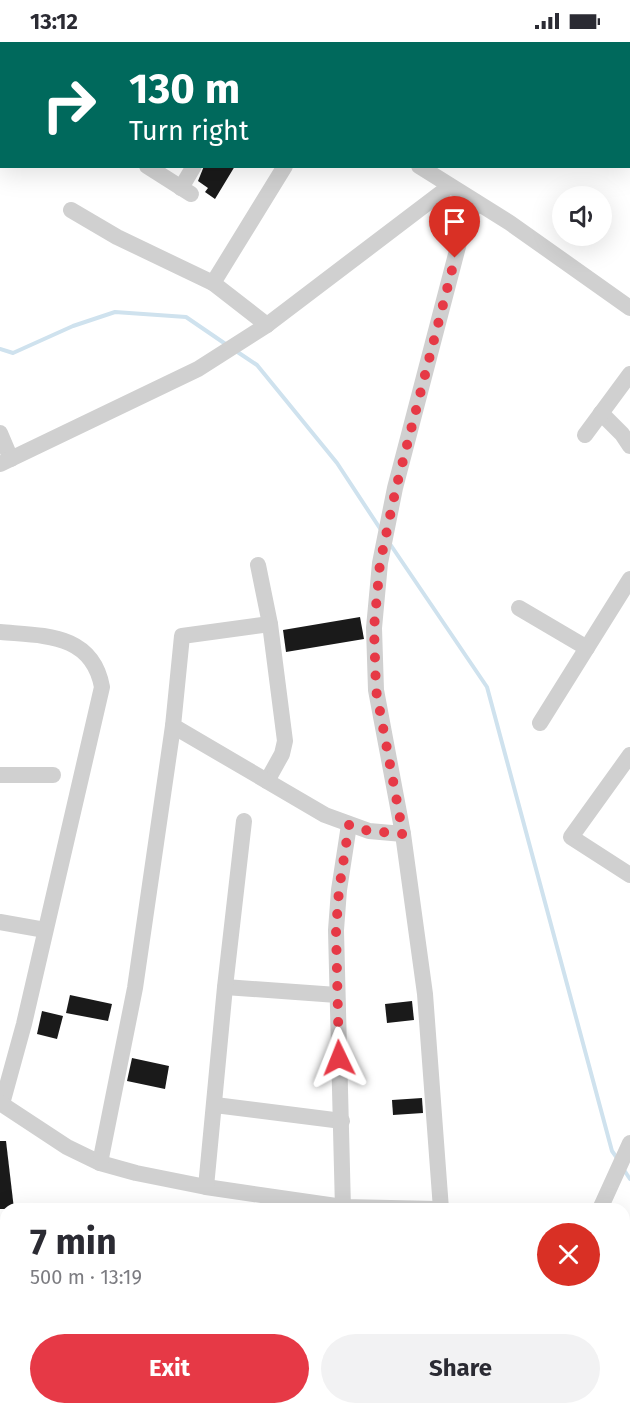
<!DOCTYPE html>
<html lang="en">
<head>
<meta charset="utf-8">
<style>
  body { margin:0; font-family:"Fira Sans",sans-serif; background:#f2f2f3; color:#2b2b33; height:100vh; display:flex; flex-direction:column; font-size:22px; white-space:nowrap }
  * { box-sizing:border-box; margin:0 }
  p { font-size:20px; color:#7c7c81 }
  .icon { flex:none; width:33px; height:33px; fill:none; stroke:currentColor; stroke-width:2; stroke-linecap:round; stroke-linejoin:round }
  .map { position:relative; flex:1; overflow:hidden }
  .side { position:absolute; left:0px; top:1161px; width:630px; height:212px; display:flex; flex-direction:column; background:#fff; border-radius:18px 18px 0 0; box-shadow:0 6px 24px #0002 }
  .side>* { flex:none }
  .banner { position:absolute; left:0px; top:0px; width:630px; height:126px; box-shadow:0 6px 24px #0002; background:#00695c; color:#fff; overflow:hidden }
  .fabs { position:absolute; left:552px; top:144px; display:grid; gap:12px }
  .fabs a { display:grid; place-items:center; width:60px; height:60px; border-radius:50%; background:#fff; box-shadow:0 6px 24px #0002; font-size:30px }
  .pin { position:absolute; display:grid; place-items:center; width:51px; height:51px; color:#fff; margin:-62px -26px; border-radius:50% 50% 50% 0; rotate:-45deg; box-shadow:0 0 6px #0007 }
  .pin .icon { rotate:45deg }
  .me { position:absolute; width:66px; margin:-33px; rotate:358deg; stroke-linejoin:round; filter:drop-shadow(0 0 4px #0008) }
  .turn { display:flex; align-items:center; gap:21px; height:126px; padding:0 30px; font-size:27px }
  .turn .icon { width:78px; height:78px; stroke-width:2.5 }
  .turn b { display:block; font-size:42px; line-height:51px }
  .round { display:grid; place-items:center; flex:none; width:63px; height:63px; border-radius:32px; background:#f2f2f3 }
  .overview { display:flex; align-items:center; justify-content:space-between; height:102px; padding:0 30px }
  h1 { font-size:36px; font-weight:700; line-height:45px }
  .primary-button { display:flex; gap:12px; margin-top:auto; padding:12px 30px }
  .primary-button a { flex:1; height:69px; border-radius:36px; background:#e63946; color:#fff; font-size:24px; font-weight:700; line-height:69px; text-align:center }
  .primary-button a+a { background:#f2f2f3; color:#2b2b33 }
  .status { display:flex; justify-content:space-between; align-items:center; height:42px; padding:0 30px; background:#fff; direction:ltr }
  .status svg { height:16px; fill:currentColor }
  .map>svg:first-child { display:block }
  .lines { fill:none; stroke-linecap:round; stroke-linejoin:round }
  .stream { stroke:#cfe2ee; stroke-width:4 }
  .building { fill:#1a1a1a }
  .minor { stroke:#d0d0d0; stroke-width:16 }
  .route { stroke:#e63946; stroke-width:10; stroke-dasharray:0 18 }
</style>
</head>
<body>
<div class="status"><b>13:12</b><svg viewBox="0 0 49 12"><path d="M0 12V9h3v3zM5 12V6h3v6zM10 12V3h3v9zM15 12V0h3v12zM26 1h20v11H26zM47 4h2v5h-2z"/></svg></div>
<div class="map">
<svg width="630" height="1372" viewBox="0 0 630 1372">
  <rect width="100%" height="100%" fill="#fff"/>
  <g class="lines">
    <g class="stream">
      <polyline points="0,307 13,311 73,284 115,270 186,275 227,303"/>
      <polyline points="236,309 257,323 337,421 381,488"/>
      <polyline points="390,502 487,645 612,1109 617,1116"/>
      <polyline points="624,1128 630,1137"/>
    </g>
  </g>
  <g class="building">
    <polygon points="204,124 235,124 215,157 205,150 208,146 198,139"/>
    <polygon points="360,575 364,597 286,610 283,588"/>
    <polygon points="70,953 112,962 108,979 66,971"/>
    <polygon points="412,959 414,978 387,981 385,962"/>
    <polygon points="42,969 63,974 57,997 37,992"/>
    <polygon points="132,1016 169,1024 165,1047 127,1039"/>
    <polygon points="422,1056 423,1071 393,1073 392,1058"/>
    <polygon points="0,1099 6,1099 14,1167 0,1167"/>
  </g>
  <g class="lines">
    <g class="minor">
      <polyline points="226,0 228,2"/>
      <polyline points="453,0 455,2"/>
      <polyline points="13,2 14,0"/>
      <polyline points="625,2 626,0"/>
      <polyline points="0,20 2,18"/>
      <polyline points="0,107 2,108"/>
      <polyline points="628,109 630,110"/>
      <polyline points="147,124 191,152"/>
      <polyline points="419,124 510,181 630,266"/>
      <polyline points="181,146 194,124"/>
      <polyline points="71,168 117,195 213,241"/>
      <polyline points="267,283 213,241 285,124"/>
      <polyline points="601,371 622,392 630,404"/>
      <polyline points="0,391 11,417"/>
      <polyline points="585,393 630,332"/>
      <polyline points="0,422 198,327 267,283 450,144"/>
      <polyline points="258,523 270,582 285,699 282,712 267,739"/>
      <polyline points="519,566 587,606"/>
      <polyline points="270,582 182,594 173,684 325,773 369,789 403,792"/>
      <path d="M0,590C44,594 92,591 102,645L24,982L2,1062"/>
      <polyline points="540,681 630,537"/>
      <polyline points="630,713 571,795 630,833"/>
      <polyline points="0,733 53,733"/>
      <polyline points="0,880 45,888"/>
      <polyline points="225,945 337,953"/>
      <polyline points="0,1061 67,1105 100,1121 136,1131 206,1145 343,1165 438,1167"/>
      <polyline points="215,1063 342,1079"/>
      <polyline points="100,1121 135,946 173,684"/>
      <polyline points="206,1145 225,945 244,779"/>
      <polyline points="343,1167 336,888 339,848 349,783"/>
      <polyline points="441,1167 425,952 403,792 376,648 374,586 380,521 395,446 460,197 476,160"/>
      <polyline points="600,1167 630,1101"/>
      <polyline points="0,1282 6,1282"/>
      <polyline points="245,1366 262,1372"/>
      <polyline points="438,1366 438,1372"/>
      <polyline points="213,1372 214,1366"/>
      <polyline points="513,1372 516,1366"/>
    </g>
  </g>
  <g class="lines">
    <polyline class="route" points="339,1016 336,888 339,848 349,783 369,789 403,792 376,648 374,586 380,521 396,446 455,216"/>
  </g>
</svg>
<div class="fabs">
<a><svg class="icon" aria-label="sound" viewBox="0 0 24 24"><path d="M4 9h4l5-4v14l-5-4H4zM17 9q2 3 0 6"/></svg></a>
</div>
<div class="pin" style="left:455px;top:216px;background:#d93025"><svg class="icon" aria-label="arrive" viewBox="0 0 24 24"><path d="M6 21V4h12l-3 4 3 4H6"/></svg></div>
<svg class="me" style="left:339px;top:1016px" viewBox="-20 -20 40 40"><path d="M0-17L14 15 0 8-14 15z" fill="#e63946" stroke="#fff" stroke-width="4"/></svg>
<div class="banner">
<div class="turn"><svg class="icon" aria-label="right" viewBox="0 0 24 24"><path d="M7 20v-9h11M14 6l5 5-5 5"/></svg><div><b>130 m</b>Turn right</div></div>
</div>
<section class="side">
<div class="overview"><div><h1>7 min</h1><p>500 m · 13:19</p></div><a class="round" style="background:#d93025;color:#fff"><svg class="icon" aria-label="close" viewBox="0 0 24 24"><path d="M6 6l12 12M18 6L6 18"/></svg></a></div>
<div class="primary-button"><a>Exit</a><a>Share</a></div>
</section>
</div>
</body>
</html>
